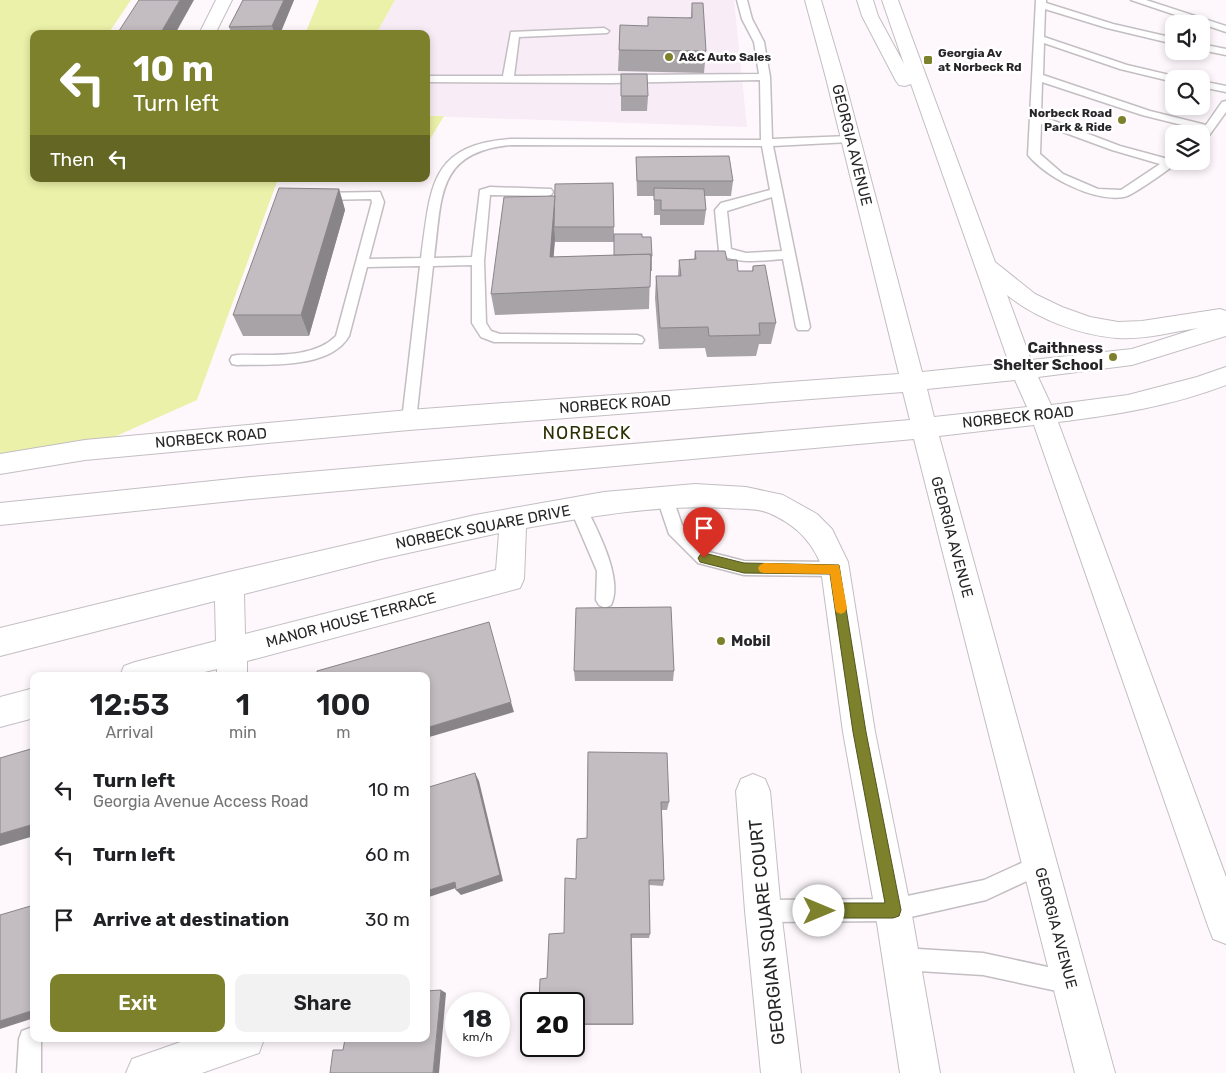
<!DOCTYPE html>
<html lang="en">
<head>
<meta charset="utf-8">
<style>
  body { margin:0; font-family:Rubik,sans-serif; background:#f2f2f2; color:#202124; height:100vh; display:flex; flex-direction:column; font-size:19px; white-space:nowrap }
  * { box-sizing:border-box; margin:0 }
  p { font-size:16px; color:#757577 }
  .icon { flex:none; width:28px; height:28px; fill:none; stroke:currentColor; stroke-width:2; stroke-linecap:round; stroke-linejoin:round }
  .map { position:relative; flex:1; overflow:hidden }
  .drawer { position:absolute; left:30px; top:672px; width:400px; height:370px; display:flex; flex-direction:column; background:#fff; border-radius:10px; box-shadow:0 2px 8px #0003 }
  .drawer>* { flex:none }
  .top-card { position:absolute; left:30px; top:30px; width:400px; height:152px; border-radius:10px; box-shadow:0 2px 8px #0003; background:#7d812c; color:#fff; overflow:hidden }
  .fabs { position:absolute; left:1165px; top:15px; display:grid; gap:10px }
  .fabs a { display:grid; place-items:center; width:45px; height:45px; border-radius:10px; background:#fff; box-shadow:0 2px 8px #0003; font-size:25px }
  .speed { position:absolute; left:445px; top:992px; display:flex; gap:10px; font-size:25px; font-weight:700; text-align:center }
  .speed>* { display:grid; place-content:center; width:65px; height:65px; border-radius:50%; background:#fff; box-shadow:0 2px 8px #0003; line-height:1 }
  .speed small { font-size:12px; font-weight:400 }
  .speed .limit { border:2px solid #111; border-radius:8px; background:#fff; color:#111 }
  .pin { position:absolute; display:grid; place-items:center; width:42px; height:42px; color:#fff; margin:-51px -21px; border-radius:50% 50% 50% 0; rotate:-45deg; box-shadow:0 0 5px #0007 }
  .pin .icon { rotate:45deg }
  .me { position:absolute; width:55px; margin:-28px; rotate:90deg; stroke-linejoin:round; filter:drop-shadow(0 0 4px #0008) }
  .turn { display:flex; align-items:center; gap:18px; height:105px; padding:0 20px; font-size:22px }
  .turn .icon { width:65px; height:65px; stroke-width:2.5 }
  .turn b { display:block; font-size:35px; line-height:42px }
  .then { display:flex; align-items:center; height:48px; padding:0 20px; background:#0003; gap:10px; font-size:19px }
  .eta { display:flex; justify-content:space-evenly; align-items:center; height:85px; text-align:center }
  .eta b { font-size:30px; font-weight:600; line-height:35px }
  .button { display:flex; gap:10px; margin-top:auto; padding:10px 20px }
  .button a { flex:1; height:58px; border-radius:10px; background:#7d812c; color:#fff; font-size:20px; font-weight:600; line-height:58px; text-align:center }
  .button a+a { background:#f2f2f2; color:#202124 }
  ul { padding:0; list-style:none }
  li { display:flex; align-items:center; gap:15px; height:65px; padding:0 20px }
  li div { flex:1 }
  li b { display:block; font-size:19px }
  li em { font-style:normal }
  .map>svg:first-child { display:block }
  .built { fill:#f8ecf7 }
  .green { fill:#ebf1a8 }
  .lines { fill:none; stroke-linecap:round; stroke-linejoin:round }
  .lane-casing { stroke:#c3bec2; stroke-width:3 }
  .street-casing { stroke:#c3bec2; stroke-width:2 }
  .primary-casing { stroke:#c3bec2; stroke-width:2 }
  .lane { fill:#fff; fill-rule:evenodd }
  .street { fill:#fff; fill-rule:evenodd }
  .primary { fill:#fff; fill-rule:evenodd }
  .wall { fill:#a8a3a7; fill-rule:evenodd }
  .shaded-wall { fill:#888488 }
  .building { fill:#c3bdc2; stroke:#888488 }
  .route { fill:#7d812c; stroke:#51541d }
  .slow { fill:#f59e0b }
  .poi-dot { fill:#7d812c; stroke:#fff; stroke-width:2 }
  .labels { text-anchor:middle; stroke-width:5; stroke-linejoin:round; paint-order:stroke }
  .far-poi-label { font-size:12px; font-weight:bold; fill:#272527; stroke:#fff; text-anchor:start }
  .street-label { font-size:15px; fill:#272527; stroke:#fff }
  .poi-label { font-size:15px; font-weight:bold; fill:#272527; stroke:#fff; text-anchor:end }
  .quarter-label { font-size:18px; letter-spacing:1px; fill:#2d2f05; stroke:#fff }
  .near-street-label { font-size:18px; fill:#272527; stroke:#fff }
</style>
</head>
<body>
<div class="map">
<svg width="1226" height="1073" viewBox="0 0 1226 1073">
  <rect width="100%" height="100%" fill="#fef8fd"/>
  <polygon class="built" points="395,0 734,0 747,127 426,116 426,34 376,34"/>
  <g class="green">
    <polygon points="0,0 131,0 108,34 34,34 34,179 278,179 197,400 85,450 0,464"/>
    <polygon points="319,0 395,0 376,34 305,34"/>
    <polygon points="426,116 444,116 426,146"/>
  </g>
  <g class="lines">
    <g class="lane-casing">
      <g id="lane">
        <path d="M737,0H747L752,19L764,42L770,77L772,139L850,136L856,139L850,142L773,146L810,327L808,330H798L796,327L783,259C767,260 730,266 719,251L715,210L721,203L770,190L762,146L511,145C436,152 442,197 434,258L472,257L480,190L490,187L551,189L553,192L551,195L547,196L490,195L484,261L486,323L491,331L500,334L637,335L642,337L644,340L642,343L494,342L481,337L472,323V265L433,266L416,420L414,424L409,426L404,424L402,420L420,266L367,267L349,336C330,369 271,364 237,365L232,364L230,360L232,356L237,355C268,354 312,360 336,336L372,202L371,199L320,200L316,199L314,196L316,193L380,192L384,202L369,259L421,258C431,189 428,145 511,139L761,140L760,80L610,83L426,82V76H503L511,32L604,28L609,31L607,33L519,37L514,76L759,74L754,42L742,19ZM772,197L782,251L746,253L731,249L727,211Z"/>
        <path d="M1036,0H1046V3L1113,24L1174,38V44L1107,28L1045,9L1044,37L1127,65L1178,77L1179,79H1174V82L1120,69L1044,43L1043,75L1150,111L1206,125L1222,102L1226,101V112L1205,141L1201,142V134H1199L1202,130L1142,115L1042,82L1041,116L1120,146L1168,159L1174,157V161H1179C1171,168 1132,196 1124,197C1094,202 1047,178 1028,155ZM1041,124L1112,150L1160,164L1121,190L1098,189L1063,174L1040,154Z"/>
        <polygon points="1131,0 1146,0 1226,26 1226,32"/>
        <polygon points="1201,44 1226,49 1226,55 1201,50"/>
        <polygon points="1201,81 1226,86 1226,92 1201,87"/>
        <polygon points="665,492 671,493 682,525 709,552 744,561 835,562 841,564 843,569 841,574 835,576 744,575 698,563 669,534 657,498 659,493"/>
        <path d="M578,501L584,503C596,528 624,578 611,605L605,608L599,605L596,600L597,571L570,508L572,503Z"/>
        <polygon points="1039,855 1046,858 1049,865 1046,872 986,900 893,921 763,922 756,918 752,911 756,904 763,900 893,899 984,880"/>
        <polygon points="902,948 983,953 1071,972 1079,975 1082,983 1079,991 1071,994 983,975 902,970 894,967 891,959 894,951"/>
        <polygon points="30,1028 34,1029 34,1039 41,1039 41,1073 17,1073 19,1039 22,1031"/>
      </g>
    </g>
    <g class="street-casing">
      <g id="street">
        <polygon points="216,0 232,0 215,34 199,34"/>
        <path d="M695,484L746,487L783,495L817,514L832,529L848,562L875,732L911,910L940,1073H900L875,910L843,732L820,562C809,538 794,524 769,513C757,508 741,509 727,508C660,504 593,516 526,528L524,579L520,588L247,661V676H217V669L188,676H120L124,666L135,662L216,641L215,601L0,656V628L229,572L475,515L604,492ZM499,533L496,570L245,634L244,594L381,559Z"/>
        <polygon points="34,688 34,718 0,727 0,697"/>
        <polygon points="753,774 765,779 770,791 781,911 801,1073 761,1073 745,911 736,791 741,779"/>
        <polygon points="189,1039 264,1039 259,1053 202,1073 126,1073 132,1059"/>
      </g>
    </g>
    <g class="primary-casing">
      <path id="primary" d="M805,0H821L844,78L922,372L1009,363L911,84L905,86L899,85L896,81L862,16L857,0H873L878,16L904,64L882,0H898L995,262L1035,294L1062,307L1090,317L1118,322L1142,321L1220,309L1226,311V336L1132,365L1038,377L1051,405L1128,395L1197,377L1226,367V385C1172,406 1115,415 1058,422L1226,877V944L1213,939L1208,926L1034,425L939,436L1115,1073H1075L914,439L251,499L0,525V503L251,477L910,420L903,392L409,430L85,460L0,474V454L85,440L409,410L899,374L826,78ZM1007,295C1037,319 1079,335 1117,338C1144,340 1172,332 1198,328L1132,349L1031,360ZM1015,380L1027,407L934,417L927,389Z"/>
    </g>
    <use href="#lane" class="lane"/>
    <use href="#street" class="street"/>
    <use href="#primary" class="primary"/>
  </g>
  <g class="wall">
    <polygon points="243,0 294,0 280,34 232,34 229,27"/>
    <polygon points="692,3 706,51 704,73 618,71 619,50 647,26 691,17"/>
    <polygon points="621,74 648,96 647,111 621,111"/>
    <polygon points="636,157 733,181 731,196 705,196 706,210 704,225 660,225 660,215 654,215 654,196 637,196"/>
    <path d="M613,183L614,234L642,237L652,256V271H650L649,309L495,315L491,294L555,196ZM555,239V242H614V255L553,257Z"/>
    <polygon points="339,189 345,210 309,336 243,336 233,315"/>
    <polygon points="695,251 727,260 738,271 752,271 753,266 776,323 771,344 759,344 756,356 707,357 705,348 659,349 655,298 656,276 678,276 679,260 694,259"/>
    <polygon points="574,671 674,671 673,681 575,681"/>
    <polygon points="588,752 669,802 667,810 662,810 664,880 663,886 649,885 650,934 649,938 632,938 633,1024 633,1025 574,1025 574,1004 547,978 564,933 587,838"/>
  </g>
  <g class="shaded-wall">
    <polygon points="180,0 194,0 175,34 160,34"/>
    <polygon points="284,0 294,0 280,34 275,34 272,26"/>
    <polygon points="339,189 345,210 309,336 301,315"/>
    <polygon points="555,196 554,227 555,239 552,279 550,257"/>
    <polygon points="511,702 514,712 426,738 426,728"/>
    <polygon points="475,773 479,781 503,881 461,895 456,890"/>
    <polygon points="34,824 34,836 0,846 0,834"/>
    <polygon points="455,882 459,887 426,898 426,891"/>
    <polygon points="441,990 446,993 439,1073 433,1073"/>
    <polygon points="34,1010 34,1018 0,1029 0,1021"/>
  </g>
  <g class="building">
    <polygon points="139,0 180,0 160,34 117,34"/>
    <polygon points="243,0 284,0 272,26 229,27"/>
    <polygon points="692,3 703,3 706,51 619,50 620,25 648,26 648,17 692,18"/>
    <polygon points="621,74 647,74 648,96 621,96"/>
    <polygon points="729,156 733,181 637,181 636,157"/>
    <polygon points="613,183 614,227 554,227 555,184"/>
    <polygon points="279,188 339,189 301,315 233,315"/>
    <polygon points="654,188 704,189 706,210 661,210 661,200 654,200"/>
    <polygon points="555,196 550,257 651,254 650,287 491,294 504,197"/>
    <polygon points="614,234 642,234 642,237 651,237 652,256 650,256 651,254 614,255"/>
    <polygon points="695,251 725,251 727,260 737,260 738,271 753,271 753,266 765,265 776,323 759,323 760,335 709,336 708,327 660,328 656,276 681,276 679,260 696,259"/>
    <polygon points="671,607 674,671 574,671 576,608"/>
    <polygon points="489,622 511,702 426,728 426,676 317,676 317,671"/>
    <polygon points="34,748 34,824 0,834 0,758"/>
    <polygon points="588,752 667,753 669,802 661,802 664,880 649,880 650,934 631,934 633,1024 574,1024 574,1004 539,1004 540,979 547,978 549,934 564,933 565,878 576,879 577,839 587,838"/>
    <polygon points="475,773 500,875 456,890 455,882 426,891 426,788"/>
    <polygon points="34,905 34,1010 0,1021 0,915"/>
    <polygon points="441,990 433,1073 330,1073 333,1050 343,1050 345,1039 426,1039 426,991"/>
  </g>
  <polygon class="route" points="704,553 744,563 839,565 866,732 901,910 899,916 893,918 819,918 814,916 812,911 814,906 819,903 885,903 853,732 830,574 744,573 700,562 698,558 700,555"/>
  <polygon class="slow" points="764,563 839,565 847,608 845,612 841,614 836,612 835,608 830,574 764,573 760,572 758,568 760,565"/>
  <g class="poi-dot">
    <circle cx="669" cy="57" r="5"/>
    <rect x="923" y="55" width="10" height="10" rx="2.5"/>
    <circle cx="1122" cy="120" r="5"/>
    <circle cx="1113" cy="357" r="5"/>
    <circle cx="721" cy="641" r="5"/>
  </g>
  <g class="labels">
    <g class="far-poi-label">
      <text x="938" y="57">Georgia Av<tspan x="938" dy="14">at Norbeck Rd</tspan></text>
      <text x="679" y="61">A&amp;C Auto Sales</text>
      <text x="1112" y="117" text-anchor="end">Norbeck Road<tspan x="1112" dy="14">Park &amp; Ride</tspan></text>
    </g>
    <g class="street-label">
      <text transform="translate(852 145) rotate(76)" y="5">GEORGIA AVENUE</text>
      <text transform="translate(615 404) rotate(-4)" y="5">NORBECK ROAD</text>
      <text transform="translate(1018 417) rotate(-6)" y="5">NORBECK ROAD</text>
      <text transform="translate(211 438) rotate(-5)" y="5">NORBECK ROAD</text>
      <text transform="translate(483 527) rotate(-11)" y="5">NORBECK SQUARE DRIVE</text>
      <text transform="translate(952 537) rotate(75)" y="5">GEORGIA AVENUE</text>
      <text transform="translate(351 620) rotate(-15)" y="5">MANOR HOUSE TERRACE</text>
      <text transform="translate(1056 928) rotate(75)" y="5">GEORGIA AVENUE</text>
    </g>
    <g class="poi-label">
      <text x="1103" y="353">Caithness<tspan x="1103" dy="17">Shelter School</tspan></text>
      <text x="731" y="646" text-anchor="start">Mobil</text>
    </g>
    <g class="quarter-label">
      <text x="587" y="439">NORBECK</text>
    </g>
    <g class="near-street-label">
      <text transform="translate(767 932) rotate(-96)" y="6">GEORGIAN SQUARE COURT</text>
    </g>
  </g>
</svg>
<div class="fabs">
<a><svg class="icon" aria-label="sound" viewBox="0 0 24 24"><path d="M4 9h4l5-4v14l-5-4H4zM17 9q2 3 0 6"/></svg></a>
<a><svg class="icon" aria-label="search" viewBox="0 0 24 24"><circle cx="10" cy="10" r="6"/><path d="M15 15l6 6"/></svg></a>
<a><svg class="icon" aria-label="layers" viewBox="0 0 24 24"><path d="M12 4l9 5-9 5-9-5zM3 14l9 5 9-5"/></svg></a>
</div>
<div class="speed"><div>18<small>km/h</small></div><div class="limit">20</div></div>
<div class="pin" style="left:704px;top:558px;background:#d93025"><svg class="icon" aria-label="arrive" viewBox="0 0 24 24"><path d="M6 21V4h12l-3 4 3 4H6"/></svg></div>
<svg class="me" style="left:819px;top:911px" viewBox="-20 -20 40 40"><circle r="19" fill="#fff"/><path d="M0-13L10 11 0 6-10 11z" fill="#7d812c"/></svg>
<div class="top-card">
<div class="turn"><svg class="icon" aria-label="left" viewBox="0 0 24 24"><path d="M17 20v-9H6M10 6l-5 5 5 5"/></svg><div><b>10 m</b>Turn left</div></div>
<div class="then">Then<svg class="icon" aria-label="left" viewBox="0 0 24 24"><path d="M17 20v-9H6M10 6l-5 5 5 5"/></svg></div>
</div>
<section class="drawer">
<div class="eta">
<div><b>12:53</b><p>Arrival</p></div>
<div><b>1</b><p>min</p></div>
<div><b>100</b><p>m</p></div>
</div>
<ul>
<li><svg class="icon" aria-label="left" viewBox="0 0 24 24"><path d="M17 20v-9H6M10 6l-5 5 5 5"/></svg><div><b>Turn left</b><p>Georgia Avenue Access Road</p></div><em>10 m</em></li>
<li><svg class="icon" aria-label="left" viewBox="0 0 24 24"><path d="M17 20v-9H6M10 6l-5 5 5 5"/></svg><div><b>Turn left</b></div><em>60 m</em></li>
<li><svg class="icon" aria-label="arrive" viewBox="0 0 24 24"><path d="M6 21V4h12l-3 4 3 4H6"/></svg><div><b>Arrive at destination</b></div><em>30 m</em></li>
</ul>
<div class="button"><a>Exit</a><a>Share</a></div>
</section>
</div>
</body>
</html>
